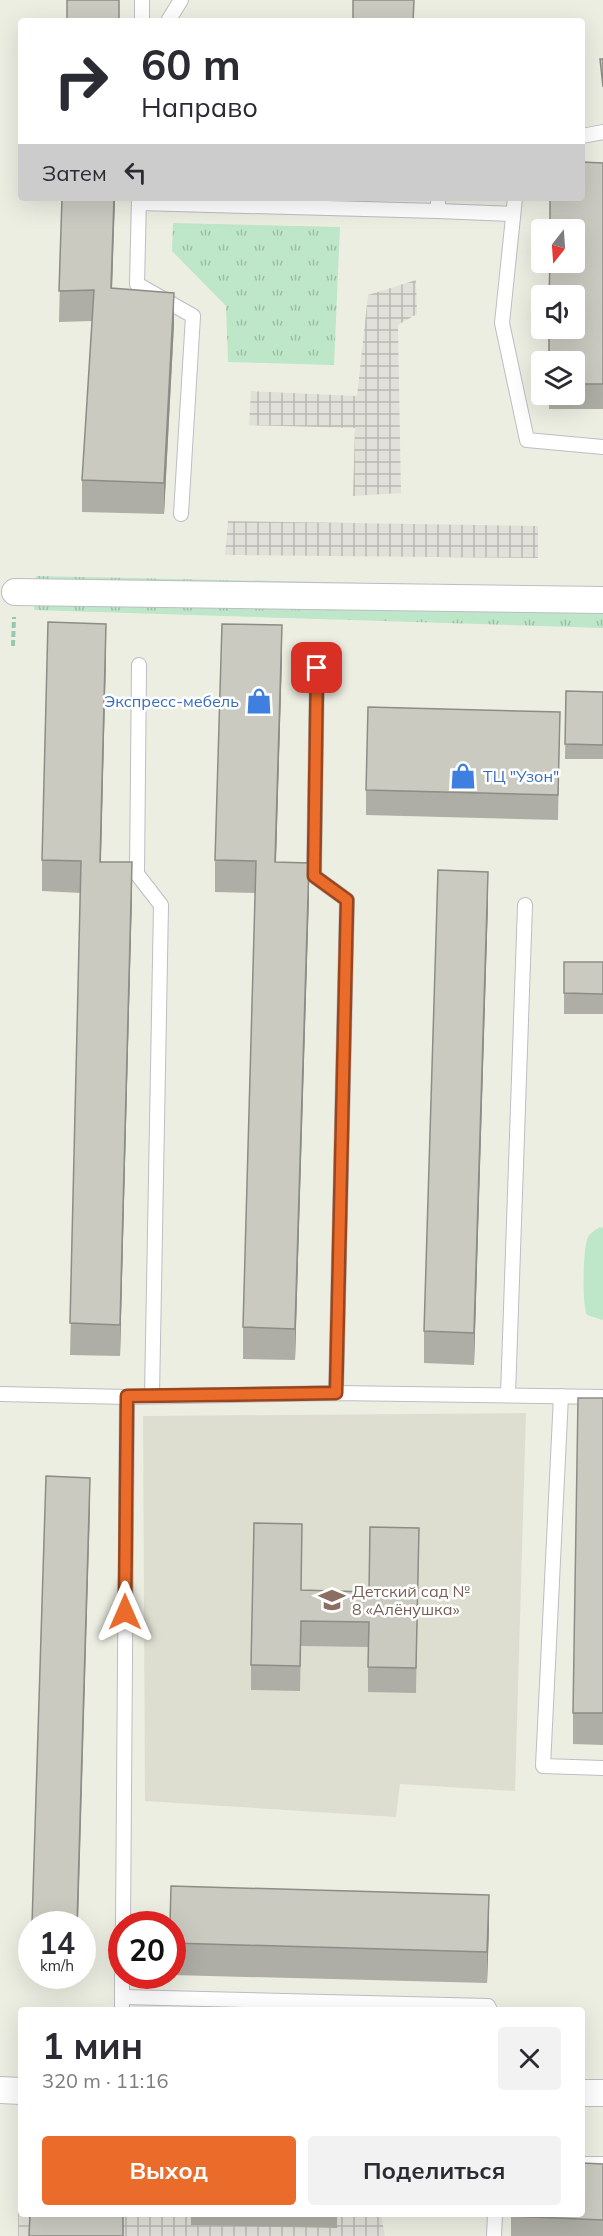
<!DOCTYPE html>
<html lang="ru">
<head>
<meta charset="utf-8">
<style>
  body { margin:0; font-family:Mulish,sans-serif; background:#f2f2f3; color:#2b2b33; height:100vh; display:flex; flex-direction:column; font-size:22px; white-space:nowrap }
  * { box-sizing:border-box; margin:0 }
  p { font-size:20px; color:#7c7c81 }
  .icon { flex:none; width:33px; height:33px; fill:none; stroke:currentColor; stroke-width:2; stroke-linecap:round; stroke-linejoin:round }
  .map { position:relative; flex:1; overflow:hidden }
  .drawer { position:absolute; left:18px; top:2007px; width:567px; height:210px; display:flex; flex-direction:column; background:#fff; border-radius:6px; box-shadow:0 6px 24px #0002 }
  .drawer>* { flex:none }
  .guide { position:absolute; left:18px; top:18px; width:567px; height:183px; border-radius:6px; box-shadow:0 6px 24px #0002; background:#fff; color:#2b2b33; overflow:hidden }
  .needle { width:39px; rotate:197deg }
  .buttons { position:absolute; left:531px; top:219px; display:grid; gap:12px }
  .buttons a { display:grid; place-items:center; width:54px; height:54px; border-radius:6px; background:#fff; box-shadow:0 6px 24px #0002; font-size:30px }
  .speed { position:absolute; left:18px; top:1911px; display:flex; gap:12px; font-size:30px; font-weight:700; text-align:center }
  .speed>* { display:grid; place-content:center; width:78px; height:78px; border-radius:50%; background:#fff; box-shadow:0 6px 24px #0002; line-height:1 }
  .speed small { font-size:15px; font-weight:400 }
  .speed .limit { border:9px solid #d22; background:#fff; color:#111 }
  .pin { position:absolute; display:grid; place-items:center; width:51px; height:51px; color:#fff; margin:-26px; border-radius:12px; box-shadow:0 3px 9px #0006 }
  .me { position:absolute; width:66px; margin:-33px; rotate:0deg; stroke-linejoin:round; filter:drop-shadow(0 0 4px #0008) }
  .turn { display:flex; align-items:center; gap:21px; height:126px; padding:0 24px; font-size:27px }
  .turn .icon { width:78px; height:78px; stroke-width:2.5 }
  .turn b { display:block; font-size:42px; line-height:51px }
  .then { display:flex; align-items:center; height:57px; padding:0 24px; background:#0003; gap:12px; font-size:22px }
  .round { display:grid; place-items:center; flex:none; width:63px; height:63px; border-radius:6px; background:#f2f2f3 }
  .summary { display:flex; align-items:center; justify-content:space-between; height:102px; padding:0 24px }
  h1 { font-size:36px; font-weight:700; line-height:45px }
  .cta { display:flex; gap:12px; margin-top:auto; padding:12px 24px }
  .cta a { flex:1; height:69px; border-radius:6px; background:#eb6b2b; color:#fff; font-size:24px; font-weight:700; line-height:69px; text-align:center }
  .cta a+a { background:#f2f2f3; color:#2b2b33 }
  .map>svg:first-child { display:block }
  .industrial { fill:url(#industrial-grid) }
  .education { fill:#deded0 }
  .park { fill:url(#park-tufts) }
  .pitch { fill:#bee6c8 }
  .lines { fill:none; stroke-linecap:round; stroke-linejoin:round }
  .lane-casing { stroke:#bdbdc4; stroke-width:16 }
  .street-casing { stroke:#bdbdc4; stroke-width:28 }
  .path { stroke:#97c7b0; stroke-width:4; stroke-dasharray:6 3; stroke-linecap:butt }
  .lane { stroke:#fff; stroke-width:14 }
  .street { stroke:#fff; stroke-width:26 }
  .wall { fill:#aeaea6 }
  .shaded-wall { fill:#8d8d87 }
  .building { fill:#cacac1; stroke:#8d8d87; stroke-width:1.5 }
  .route-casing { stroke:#99461c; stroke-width:15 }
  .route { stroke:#eb6b2b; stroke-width:10 }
  .labels { text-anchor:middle; stroke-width:5; stroke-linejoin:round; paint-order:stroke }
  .shop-label { font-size:16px; fill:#366cbe; stroke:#fff; text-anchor:end }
  .education-label { font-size:16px; fill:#785e54; stroke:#fff; text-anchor:start }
</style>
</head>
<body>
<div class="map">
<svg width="603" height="2236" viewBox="0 0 603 2236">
  <defs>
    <pattern id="industrial-grid" width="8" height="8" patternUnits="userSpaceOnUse" patternTransform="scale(1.5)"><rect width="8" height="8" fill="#e1e1da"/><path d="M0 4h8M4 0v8" fill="none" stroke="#b9bab4"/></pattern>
    <pattern id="park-tufts" width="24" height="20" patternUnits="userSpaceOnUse" patternTransform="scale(1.5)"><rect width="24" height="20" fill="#bee6c8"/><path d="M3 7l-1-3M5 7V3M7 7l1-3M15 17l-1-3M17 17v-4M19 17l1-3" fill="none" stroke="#9dbea6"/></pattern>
  </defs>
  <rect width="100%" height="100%" fill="#edeee2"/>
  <g class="industrial">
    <polygon points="416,280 417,314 398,325 401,493 353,496 355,428 249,425 251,391 357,396 368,295"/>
    <polygon points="228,521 538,526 538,558 225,555"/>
    <polygon points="21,2172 21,2214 381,2214 385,2236 18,2236 18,2184"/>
  </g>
  <polygon class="education" points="526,1413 515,1791 400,1784 396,1817 145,1801 143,1416"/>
  <g class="park">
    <polygon points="173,223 340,227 334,365 228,362 226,306 172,251"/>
    <polygon points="36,576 603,588 603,628 34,610"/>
  </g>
  <path class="pitch" d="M600,1227L603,1228V1320L587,1315C582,1306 583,1252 587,1240C588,1234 595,1230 600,1227Z"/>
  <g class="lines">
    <g class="lane-casing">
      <g id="lane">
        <polyline points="142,21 142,0"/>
        <polyline points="168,21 181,0"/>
        <polyline points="582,136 603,132"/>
        <polyline points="139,198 137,284 193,316 181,514"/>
        <polyline points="515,198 502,323 527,440 603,447"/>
        <polyline points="139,203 438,211 438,198"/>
        <polyline points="438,211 513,214"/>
        <polyline points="139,665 137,874 161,905 152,1395"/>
        <polyline points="317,668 314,876 347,900 336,1393"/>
        <polyline points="0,1394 127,1397 336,1393 603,1397"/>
        <polyline points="508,1395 525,905"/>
        <polyline points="561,1396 543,1766 603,1768"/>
        <polyline points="123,1924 127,1397"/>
        <polyline points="122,1997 488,2006 490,2010"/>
        <polyline points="122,2010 122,1976"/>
        <polyline points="582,2164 603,2164"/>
        <polyline points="494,2236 495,2214"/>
      </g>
    </g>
    <g class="street-casing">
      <g id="street">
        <polyline points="15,592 603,600"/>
        <polyline points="0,2090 21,2091"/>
        <polyline points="582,2093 603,2093"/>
      </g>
    </g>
    <polyline class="path" points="13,646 14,617"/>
    <use href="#lane" class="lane"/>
    <use href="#street" class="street"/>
  </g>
  <g class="wall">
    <polygon points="603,163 603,409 549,409 549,394 574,394 574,362"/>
    <polygon points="62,198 115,198 112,288 174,324 164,514 82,512 82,480 92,321 59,322"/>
    <polygon points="106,655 101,862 132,894 120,1356 70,1355 81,893 42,891 42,860"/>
    <polygon points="282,657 276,862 309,895 295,1360 243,1359 243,1327 255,893 215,892 215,860"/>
    <polygon points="566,691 603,692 603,759 565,759"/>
    <polygon points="560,712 558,820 366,815 366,790"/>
    <polygon points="488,903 474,1365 424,1363 424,1331"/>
    <rect x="564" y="962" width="39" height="52"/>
    <polygon points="603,1398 603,1745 573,1744 573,1713"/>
    <polygon points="419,1528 416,1693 368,1692 368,1647 301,1646 300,1691 251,1690 251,1665 302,1590 369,1592"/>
    <polygon points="172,1924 489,1927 487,1983 172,1975"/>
    <polygon points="603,2164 603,2236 511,2236 511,2214"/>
    <polygon points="191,2214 337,2214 337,2228 191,2225"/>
  </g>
  <g class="shaded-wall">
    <polygon points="114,198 115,198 111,320 111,288"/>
    <polygon points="174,293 174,324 164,514 164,483"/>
    <polygon points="106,624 106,655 100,893 100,862"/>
    <polygon points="282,625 282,657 275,893 275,862"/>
    <polygon points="132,862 132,894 120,1356 120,1325"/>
    <polygon points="309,863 309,895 295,1360 295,1329"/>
    <polygon points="488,872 488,903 474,1365 474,1333"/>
    <polygon points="90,1478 90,1509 78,1924 77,1924"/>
    <polygon points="489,1895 489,1927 487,1983 487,1952"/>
  </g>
  <g class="building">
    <rect x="67" y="0" width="52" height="21"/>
    <polygon points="353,0 414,0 413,21 353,21"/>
    <polygon points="600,59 603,59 603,87"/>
    <polygon points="582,162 603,163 603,384 574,384 574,362 549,362 549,328 574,328 574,296 549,296 550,262 574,262 574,230 550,230 550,198 582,198"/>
    <polygon points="62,198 114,198 111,288 174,293 164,483 82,480 94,290 59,291"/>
    <polygon points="48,622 106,624 100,862 132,862 120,1325 70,1323 81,861 42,860"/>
    <polygon points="222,624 282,625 275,862 309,863 295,1329 243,1327 256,861 215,860"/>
    <polygon points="566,691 603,692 603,745 565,744"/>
    <polygon points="368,707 560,712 558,795 366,790"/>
    <polygon points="438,870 488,872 474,1333 424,1331"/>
    <polygon points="564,962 603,962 603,994 564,993"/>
    <polygon points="578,1398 603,1398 603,1713 573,1713"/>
    <polygon points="46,1476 90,1478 77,1924 32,1924"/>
    <polygon points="254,1523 302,1524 301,1590 369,1592 370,1527 419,1528 416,1668 368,1667 369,1622 301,1621 300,1666 251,1665"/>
    <polygon points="171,1886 489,1895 487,1952 172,1943 172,1924 170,1924"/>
    <polygon points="582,2163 603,2164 603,2220 511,2216 511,2214 582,2214"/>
    <polygon points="30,2214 123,2214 123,2236 29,2236"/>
  </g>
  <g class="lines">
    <g class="route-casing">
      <polyline id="route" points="125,1612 127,1396 336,1393 347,900 314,876 317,668"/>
    </g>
    <use href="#route" class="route"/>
  </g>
  <defs>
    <g id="shop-bare" transform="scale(2.07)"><path d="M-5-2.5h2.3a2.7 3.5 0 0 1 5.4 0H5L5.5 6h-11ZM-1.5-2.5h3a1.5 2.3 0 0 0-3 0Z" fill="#3f7fe0" stroke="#fff" stroke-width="2.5" paint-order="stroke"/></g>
    <g id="school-bare" transform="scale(2.07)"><path d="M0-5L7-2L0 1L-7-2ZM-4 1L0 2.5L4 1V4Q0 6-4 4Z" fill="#8d6e63" stroke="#fff" stroke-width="2.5" paint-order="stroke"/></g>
  </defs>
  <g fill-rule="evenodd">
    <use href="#shop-bare" x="259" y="701"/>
    <use href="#shop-bare" x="463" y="776"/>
    <use href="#school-bare" x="332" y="1600"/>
  </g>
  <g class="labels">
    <g class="shop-label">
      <text x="239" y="707">Экспресс-мебель</text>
      <text x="483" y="782" text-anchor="start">ТЦ "Узон"</text>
    </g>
    <g class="education-label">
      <text x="352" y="1597">Детский сад №<tspan x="352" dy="18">8 «Алёнушка»</tspan></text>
    </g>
  </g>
</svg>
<div class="buttons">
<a><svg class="needle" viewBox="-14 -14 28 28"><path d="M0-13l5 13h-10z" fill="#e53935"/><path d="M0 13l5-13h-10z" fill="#7c7c81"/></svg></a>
<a><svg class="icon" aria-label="sound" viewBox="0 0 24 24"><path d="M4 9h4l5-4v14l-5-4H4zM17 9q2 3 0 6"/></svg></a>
<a><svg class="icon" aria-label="layers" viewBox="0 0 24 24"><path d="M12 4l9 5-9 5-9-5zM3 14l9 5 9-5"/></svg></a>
</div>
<div class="speed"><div>14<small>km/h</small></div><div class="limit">20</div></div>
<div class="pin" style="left:317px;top:668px;background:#d93025"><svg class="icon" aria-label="arrive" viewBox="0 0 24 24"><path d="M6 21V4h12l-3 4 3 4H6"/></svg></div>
<svg class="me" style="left:125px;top:1612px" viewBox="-20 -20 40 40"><path d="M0-17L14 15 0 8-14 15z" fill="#eb6b2b" stroke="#fff" stroke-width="4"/></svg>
<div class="guide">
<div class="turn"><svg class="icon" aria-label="right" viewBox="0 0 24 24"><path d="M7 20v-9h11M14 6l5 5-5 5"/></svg><div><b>60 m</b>Направо</div></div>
<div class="then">Затем<svg class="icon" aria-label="left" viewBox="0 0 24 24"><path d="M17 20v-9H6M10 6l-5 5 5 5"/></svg></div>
</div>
<section class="drawer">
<div class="summary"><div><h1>1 мин</h1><p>320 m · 11:16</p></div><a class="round"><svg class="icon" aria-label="close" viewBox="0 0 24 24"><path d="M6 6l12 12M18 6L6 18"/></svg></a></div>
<div class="cta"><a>Выход</a><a>Поделиться</a></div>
</section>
</div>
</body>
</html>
